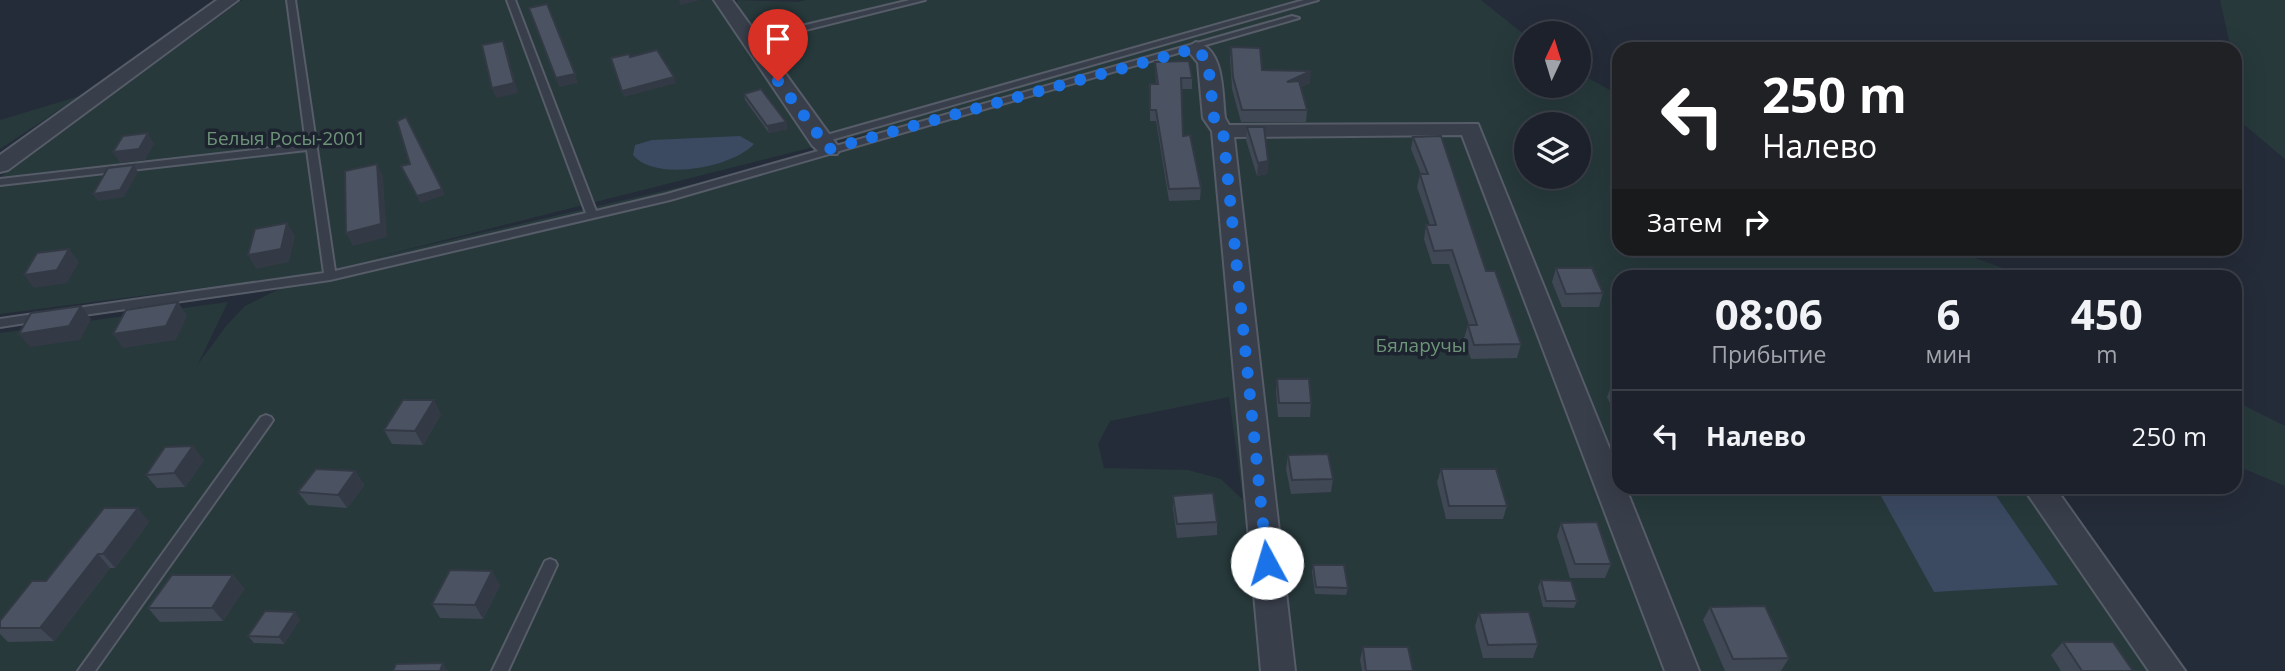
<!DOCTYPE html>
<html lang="ru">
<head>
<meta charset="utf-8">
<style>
  body { margin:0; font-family:"Open Sans",sans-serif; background:#252933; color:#f1f3f6; height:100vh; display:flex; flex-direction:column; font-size:26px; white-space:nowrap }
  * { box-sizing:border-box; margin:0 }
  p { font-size:23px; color:#a0a3a9 }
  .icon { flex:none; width:38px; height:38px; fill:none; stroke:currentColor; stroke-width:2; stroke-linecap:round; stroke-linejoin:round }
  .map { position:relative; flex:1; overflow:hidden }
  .panel { position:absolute; left:1612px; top:270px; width:630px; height:224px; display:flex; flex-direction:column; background:#1c212b; border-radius:21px; box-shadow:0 7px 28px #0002,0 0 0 2px #3a3e47 }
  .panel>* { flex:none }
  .top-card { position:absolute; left:1612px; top:42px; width:630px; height:214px; border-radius:21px; box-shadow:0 7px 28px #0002,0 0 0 2px #3a3e47; background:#202124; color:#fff; overflow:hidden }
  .needle { width:46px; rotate:4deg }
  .tools { position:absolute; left:1514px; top:21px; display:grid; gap:14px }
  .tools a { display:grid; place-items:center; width:77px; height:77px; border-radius:50%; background:#1c212b; box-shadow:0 7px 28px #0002,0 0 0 2px #3a3e47; font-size:35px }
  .pin { position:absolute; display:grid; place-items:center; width:60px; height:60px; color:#fff; margin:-72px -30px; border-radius:50% 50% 50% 0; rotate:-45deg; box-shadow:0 0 7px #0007 }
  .pin .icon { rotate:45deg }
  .me { position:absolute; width:77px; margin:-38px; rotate:354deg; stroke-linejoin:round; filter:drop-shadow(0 0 5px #0008) }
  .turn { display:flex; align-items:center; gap:24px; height:147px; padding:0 35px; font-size:32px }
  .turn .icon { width:91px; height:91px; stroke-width:2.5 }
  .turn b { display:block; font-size:49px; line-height:60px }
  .then { display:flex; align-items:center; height:66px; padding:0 35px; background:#0003; gap:14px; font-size:26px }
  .eta { display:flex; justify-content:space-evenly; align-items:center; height:119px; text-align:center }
  .eta b { font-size:42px; font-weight:700; line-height:49px }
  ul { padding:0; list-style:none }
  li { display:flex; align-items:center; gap:21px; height:91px; padding:0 35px; border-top:2px solid #3a3e47 }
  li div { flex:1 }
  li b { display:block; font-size:26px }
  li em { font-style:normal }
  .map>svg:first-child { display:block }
  .green { fill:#27393b; fill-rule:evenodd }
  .water { fill:#3b4961 }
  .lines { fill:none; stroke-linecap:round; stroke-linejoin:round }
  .service-casing { stroke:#565c68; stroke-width:4 }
  .minor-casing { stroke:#565c68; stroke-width:4 }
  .service { fill:#383e4a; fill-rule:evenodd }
  .minor { fill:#383e4a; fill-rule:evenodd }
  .wall { fill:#404755 }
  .shaded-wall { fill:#343a45 }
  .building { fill:#4b5363; stroke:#343a45; stroke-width:2 }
  .route { stroke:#1a73e8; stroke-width:12; stroke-dasharray:0 21.6 }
  .labels { text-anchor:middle; stroke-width:7; stroke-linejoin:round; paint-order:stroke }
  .park-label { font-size:19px; fill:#6d9479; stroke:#1d232f }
</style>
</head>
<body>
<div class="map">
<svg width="2285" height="671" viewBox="0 0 2285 671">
  <rect width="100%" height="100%" fill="#252c39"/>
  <g class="green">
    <path d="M242,0H732L738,9L737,0L798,2L806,0H1481L1526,36V86H1578L1579,73L1619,95V248L1950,249L2025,276H1619V486L2054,487L2188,671H0V333L228,302L198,364L227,325L245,306L310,274L0,314V177ZM1526,124H1578V177H1526ZM877,131L884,140L377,257ZM1229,397L1243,500L1221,479L1188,470L1104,468L1098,444L1110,421Z"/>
    <polygon points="2220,0 2285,0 2285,159 2235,117 2235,77 2238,70 2235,49 2231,49"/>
    <polygon points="80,96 0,149 0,120"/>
    <polygon points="2235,401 2285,426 2285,486 2235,465"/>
  </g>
  <g class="water">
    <path d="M740,136L754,144C732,168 655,182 633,155L635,145L652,140Z"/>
    <polygon points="1876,487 1990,487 2058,585 1934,592"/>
  </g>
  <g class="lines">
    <g class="service-casing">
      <g id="service">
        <polygon points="287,0 295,0 335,271 586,213 507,0 515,0 596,211 667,194 1292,16 1299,18 670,200 330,280 70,317 66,316 64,313 66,310 70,309 324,273 307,150 0,185 0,179 306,144"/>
        <polygon points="910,0 925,0 750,44 745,41 747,39"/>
        <polygon points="1304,0 1318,0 824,142 816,142 815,140 816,138"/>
        <polygon points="41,313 47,317 45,320 0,327 0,319"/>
        <polygon points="266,415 271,417 273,420 271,423 95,671 78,671 261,417"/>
        <polygon points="550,559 555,561 557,565 508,671 492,671 545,561"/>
      </g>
    </g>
    <g class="minor-casing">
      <g id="minor">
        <polygon points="217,0 238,0 8,170 0,172 0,155"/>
        <polygon points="714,0 732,0 840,149 837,154 821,154 812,145"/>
        <path d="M1196,42C1225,49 1222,94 1225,118L1229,125L1478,124L1619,472V486H1625L1699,671H1665L1462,135L1234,137L1295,671H1261L1212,131L1203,118L1198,63L1186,48Z"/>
        <polygon points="2022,486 2054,486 2185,671 2149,671"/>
      </g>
    </g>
    <use href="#service" class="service"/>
    <use href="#minor" class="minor"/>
  </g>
  <g class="wall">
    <polygon points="1231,47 1262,70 1310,83 1301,87 1307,110 1306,122 1241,122 1232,89 1230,59"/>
    <polygon points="1155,62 1192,78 1192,89 1182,89 1183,136 1201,188 1200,200 1169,201 1156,121 1150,121 1150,84 1156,84"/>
    <polygon points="744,94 786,122 787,129 769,133 745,100"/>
    <polygon points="1247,127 1268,161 1267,174 1257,176 1246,140"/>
    <polygon points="1413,137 1486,271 1521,344 1517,358 1471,359 1464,338 1468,325 1469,325 1449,264 1432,264 1424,239 1426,225 1430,225 1417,187 1420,174 1421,174 1411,149"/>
    <polygon points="1556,268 1603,293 1599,307 1562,307 1552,282"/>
    <polygon points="1277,379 1311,403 1310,417 1278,417 1276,392"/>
    <polygon points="1619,383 1619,420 1618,420 1607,397 1612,384"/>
    <polygon points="441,414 423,445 392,444 384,430"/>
    <polygon points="1288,455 1333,479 1331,492 1291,494 1286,469"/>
    <polygon points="204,460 185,487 157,488 146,475"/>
    <polygon points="1441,469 1507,506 1503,519 1446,519 1437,482"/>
    <polygon points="355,471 364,485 347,508 308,505 298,492"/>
    <polygon points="1173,496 1217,522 1217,535 1177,538 1173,509"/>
    <polygon points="149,522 115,568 110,568 54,641 8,642 0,634 0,621 46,581"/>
    <polygon points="1561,523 1611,564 1605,578 1570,578 1557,536"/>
    <polygon points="1313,565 1348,588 1346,595 1315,594 1312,572"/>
    <polygon points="233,575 244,589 223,621 160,622 148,608"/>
    <polygon points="1541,580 1577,601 1574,608 1543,607 1538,587"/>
    <polygon points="500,585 483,619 440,618 432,604"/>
    <polygon points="1710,607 1789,658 1781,671 1725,671 1703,620"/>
    <polygon points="1479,613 1538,644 1533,658 1483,658 1475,626"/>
    <polygon points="300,619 284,644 254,643 248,636"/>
    <polygon points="2063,642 2133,671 2061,671 2051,655"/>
    <polygon points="1363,647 1413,671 1362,671 1360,660"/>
  </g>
  <g class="shaded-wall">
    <polygon points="679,0 700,0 680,5"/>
    <polygon points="503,41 507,50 518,93 496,98 492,88"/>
    <polygon points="1311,71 1310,83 1285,94 1287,82"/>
    <polygon points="575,74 578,83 559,87 556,78"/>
    <polygon points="674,77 676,83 624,97 622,91"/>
    <polygon points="786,122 787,129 769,133 767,126"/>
    <polygon points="148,133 154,144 145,160 120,163 113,152"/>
    <polygon points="1268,161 1267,174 1257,176 1258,163"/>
    <polygon points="377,164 383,177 387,237 353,246 346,233"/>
    <polygon points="134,165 138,172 124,197 98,201 93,194"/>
    <polygon points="442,189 445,195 420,203 417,196"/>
    <polygon points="287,223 295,236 289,262 256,269 248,255"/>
    <polygon points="69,249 79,262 67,283 34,288 24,275"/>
    <polygon points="178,302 187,316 176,340 123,348 113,334"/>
    <polygon points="81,306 91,319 80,340 30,347 19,334"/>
    <polygon points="434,400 441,414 423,445 415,431"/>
    <polygon points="193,446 204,460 185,487 174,473"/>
    <polygon points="355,471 364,485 347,508 338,495"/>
    <polygon points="138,508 149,522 115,568 103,554"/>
    <polygon points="98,554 110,568 54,641 40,628"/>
    <polygon points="492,571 500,585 483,619 475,605"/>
    <polygon points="233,575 244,589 223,621 212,608"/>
    <polygon points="295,612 300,619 284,644 279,637"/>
    <polygon points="443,663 448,671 440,671"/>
  </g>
  <g class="building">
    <polygon points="547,4 575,74 556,78 529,8"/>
    <polygon points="503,41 514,83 492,88 482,45"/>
    <polygon points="1231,47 1260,48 1262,70 1311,71 1287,82 1299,81 1307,110 1242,110 1233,77"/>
    <polygon points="657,50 674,77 622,91 611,58 629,54 630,57"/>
    <polygon points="1189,61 1192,78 1181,78 1183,136 1190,135 1201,188 1169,189 1156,110 1150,110 1150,84 1158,84 1155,62"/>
    <polygon points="761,89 786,122 767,126 744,94"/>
    <polygon points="406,117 442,189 417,196 401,166 410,164 397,121"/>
    <polygon points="1247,127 1264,127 1268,161 1258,163"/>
    <polygon points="148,133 139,149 113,152 123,136"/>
    <polygon points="1441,136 1486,271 1495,271 1521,344 1474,345 1468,325 1477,325 1452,250 1434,251 1426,225 1436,225 1420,174 1428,174 1413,137"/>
    <polygon points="377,164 381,224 346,233 345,171"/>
    <polygon points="134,165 120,190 93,194 108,168"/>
    <polygon points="287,223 281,249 248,255 255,229"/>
    <polygon points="69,249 57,270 24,275 37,253"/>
    <polygon points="1556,268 1592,268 1603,293 1566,294"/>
    <polygon points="178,302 166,326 113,334 126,310"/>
    <polygon points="81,306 69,326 19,334 31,313"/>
    <polygon points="1277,379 1309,379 1311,403 1279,403"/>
    <polygon points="1619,383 1619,397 1612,384"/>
    <polygon points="403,400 434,400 415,431 384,430"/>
    <polygon points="193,446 174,473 146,475 165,447"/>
    <polygon points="1328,454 1333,479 1292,480 1288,455"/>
    <polygon points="316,469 355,471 338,495 298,492"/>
    <polygon points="1441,469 1496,469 1507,506 1449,506"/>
    <polygon points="1213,493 1217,522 1177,524 1173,496"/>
    <polygon points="104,508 138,508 103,554 98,554 40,628 0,628 0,621 32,581 46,581"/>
    <polygon points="1597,522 1611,564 1575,564 1561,523"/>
    <polygon points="1313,565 1344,565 1348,588 1316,587"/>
    <polygon points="450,570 492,571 475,605 432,604"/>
    <polygon points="172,575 233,575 212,608 148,608"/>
    <polygon points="1541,580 1571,581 1577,601 1546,601"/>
    <polygon points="1765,606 1789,658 1733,659 1710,607"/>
    <polygon points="265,611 295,612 279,637 248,636"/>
    <polygon points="1529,612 1538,644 1488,645 1479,613"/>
    <polygon points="2063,642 2113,642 2133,671 2082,671"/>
    <polygon points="1363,647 1408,647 1413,671 1366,671"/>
    <polygon points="443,663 440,671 393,671 396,664"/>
  </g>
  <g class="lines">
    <polyline class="route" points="778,81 829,149 1196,48 1208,62 1214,118 1223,131 1267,563"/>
  </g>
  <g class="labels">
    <g class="park-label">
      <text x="286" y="145">Белыя Росы-2001</text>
      <text x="1421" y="352">Бяларучы</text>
    </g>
  </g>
</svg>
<div class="tools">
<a><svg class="needle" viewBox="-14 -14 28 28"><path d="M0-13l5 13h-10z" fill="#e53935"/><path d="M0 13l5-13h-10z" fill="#a0a3a9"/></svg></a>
<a><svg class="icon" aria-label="layers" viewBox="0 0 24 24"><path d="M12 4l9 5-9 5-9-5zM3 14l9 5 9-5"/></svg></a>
</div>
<div class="pin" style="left:778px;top:81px;background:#d93025"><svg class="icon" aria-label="arrive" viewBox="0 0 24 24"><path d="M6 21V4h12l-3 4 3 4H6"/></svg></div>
<svg class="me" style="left:1267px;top:563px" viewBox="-20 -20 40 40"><circle r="19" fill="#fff"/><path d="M0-13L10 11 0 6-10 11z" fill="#1a73e8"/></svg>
<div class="top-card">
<div class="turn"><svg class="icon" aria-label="left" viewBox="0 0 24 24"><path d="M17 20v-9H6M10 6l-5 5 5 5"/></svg><div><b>250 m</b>Налево</div></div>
<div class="then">Затем<svg class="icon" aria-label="right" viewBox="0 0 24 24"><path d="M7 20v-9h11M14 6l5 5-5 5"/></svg></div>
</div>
<section class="panel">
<div class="eta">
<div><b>08:06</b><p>Прибытие</p></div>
<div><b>6</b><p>мин</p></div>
<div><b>450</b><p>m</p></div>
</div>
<ul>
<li><svg class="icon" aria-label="left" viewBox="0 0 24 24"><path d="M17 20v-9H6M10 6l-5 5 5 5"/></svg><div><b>Налево</b></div><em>250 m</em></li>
</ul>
</section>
</div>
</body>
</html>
